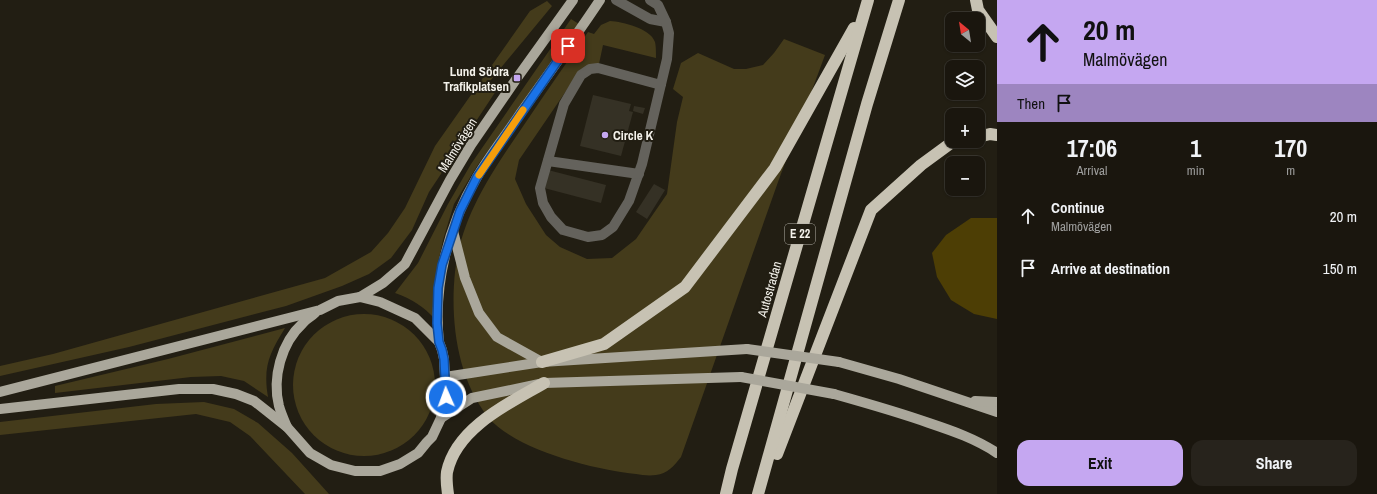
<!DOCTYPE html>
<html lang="en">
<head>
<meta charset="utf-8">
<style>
  body { margin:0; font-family:"Archivo Narrow",sans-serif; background:#27231c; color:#f1f3f6; height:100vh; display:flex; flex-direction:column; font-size:15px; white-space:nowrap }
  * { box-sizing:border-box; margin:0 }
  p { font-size:13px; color:#9f9f9e }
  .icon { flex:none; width:22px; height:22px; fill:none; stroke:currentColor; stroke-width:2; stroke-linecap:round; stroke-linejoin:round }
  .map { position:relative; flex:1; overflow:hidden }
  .drawer { display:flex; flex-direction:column; background:#1a160e; width:380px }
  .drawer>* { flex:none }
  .hud { background:#c5a7f1; color:#111; overflow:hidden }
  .needle { width:26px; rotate:330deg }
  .buttons { position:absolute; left:945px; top:12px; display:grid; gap:8px }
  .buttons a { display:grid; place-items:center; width:40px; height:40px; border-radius:8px; background:#1a160e; box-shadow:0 1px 3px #0004,0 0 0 1px #38352e; font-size:20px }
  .pin { position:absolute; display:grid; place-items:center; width:34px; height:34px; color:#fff; margin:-17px; border-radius:8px; box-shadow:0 2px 6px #0006 }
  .me { position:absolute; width:44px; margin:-22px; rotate:358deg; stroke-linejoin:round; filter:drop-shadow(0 0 3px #0008) }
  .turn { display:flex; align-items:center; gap:14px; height:84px; padding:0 20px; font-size:18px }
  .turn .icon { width:52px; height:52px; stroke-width:2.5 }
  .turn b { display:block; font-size:28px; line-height:34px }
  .then { display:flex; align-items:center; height:38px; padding:0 20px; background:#0003; gap:8px; font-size:15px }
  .eta { display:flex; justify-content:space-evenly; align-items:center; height:68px; text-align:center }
  .eta b { font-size:24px; font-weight:700; line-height:28px }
  .primary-button { display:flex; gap:8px; margin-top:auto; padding:8px 20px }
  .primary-button a { flex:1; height:46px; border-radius:12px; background:#c5a7f1; color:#111; font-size:16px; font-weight:700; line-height:46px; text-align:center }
  .primary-button a+a { background:#27231c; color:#f1f3f6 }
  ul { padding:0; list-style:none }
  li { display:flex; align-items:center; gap:12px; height:52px; padding:0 20px }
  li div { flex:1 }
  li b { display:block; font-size:15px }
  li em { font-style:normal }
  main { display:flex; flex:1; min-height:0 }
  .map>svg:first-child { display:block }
  .green { fill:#443b1b }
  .water { fill:#4d3e05 }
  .building { fill:#353125 }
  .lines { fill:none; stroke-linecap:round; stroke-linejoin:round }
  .minor { stroke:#64625c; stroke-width:10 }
  .major { stroke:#aaa79b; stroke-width:10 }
  .highway { stroke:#c7c2b3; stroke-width:12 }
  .major-bridge { stroke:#aaa79b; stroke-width:10 }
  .route-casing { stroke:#114b97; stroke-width:10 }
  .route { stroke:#1a73e8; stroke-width:7 }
  .slow { stroke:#f59e0b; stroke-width:7 }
  .poi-dot { fill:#c5a7f1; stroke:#221e13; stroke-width:1.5 }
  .labels { text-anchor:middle; stroke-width:4; stroke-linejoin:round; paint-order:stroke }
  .shield { fill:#221e13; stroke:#b5b2aa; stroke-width:1 }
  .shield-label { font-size:12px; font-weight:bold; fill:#f4f2eb }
  .poi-label { font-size:13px; font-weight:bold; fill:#f4f2eb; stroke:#221e13; text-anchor:end }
  .street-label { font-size:13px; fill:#f4f2eb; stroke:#221e13 }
</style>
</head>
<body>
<main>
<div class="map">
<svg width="997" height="494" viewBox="0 0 997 494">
  <rect width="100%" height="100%" fill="#221e13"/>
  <g class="green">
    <polygon points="547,1 552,6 490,81 498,88 429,192 412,230 391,258 369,274 342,286 286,306 129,347 0,376 0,366 53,354 325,278 371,252 388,233 405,208 435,146 530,11"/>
    <path d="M571,19L579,24L477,166L454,204L443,240L436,273L435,319C423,306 412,299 395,293L418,263L448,204L471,164Z"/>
    <path d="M610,21C623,22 650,28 655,42C656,46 656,53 656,58L603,45L599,64L581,69L519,160L515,179L526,204L546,235L560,247L587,259L612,258L636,239L667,194L677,122L683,97L673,89L681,63L698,53L734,69H746L763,65L774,53L784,39L825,55L778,182L681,457C674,466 667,474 656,475C649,476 642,475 636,474C595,470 515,450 488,417C457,378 450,320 455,272C461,215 494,169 526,122C546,92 567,62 588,32L594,34L601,25Z"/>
    <circle cx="364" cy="385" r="71"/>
    <path d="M285,328C269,354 263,367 268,397L244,381L221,376L191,377L55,393V386L168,359Z"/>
    <polygon points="204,402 234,409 258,423 292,453 329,494 305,494 250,436 230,422 196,414 0,435 0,422 156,404"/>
  </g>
  <polygon class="water" points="971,218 997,218 997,319 974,314 951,300 937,277 932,253 946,235"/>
  <g class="building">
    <polygon points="593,95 631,104 629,111 633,112 621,156 580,146"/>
    <polygon points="634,106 645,108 643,114 633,111"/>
    <polygon points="548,170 606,185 601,203 544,188"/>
    <polygon points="654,184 665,190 647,219 636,212"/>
  </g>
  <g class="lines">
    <g class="minor">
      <polyline points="616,0 650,19 666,22"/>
      <polyline points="650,0 658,5 666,22 669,33 667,59 642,164 629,201 613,227 602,235 588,237 563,230 551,217 543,203 540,188 564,104 581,75 590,69 598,68 661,85"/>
      <polyline points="548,161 639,174"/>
    </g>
    <g class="major">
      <polyline points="453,231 465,278 479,313 497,337 542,362"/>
      <polyline points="360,297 383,283 405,264 450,180 471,145 517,78 573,0"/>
      <path d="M439,342C433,285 448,226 477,177C490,155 506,135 520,114C547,76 574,39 600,0"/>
      <polyline points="839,362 899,379 997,412"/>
      <polyline points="445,377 542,362 747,349"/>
      <polyline points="0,392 320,310 338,301 360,297 380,302 415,318 439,342 442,350 444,359 446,397 441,418 432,437 427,442 418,453 400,464 380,471 355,471 331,465 310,453 287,427 254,401 236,394 213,389 179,389 0,409"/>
      <path d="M834,394C866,403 898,412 929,423C953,431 976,439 997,453"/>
      <polyline points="975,401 997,402"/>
      <polyline points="441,418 472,398 544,383 741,377"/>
      <path d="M287,427C284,420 281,413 279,406C272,378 281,343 303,323C306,319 311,317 315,313"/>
    </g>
    <g class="highway">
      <polyline points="976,0 978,10 997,37"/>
      <polyline points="978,137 990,134 997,135"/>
      <polyline points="542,362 604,344 685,287 775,168 854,28"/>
      <polyline points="777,454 871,210 921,165 951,143 958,141"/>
      <path d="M448,494C447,487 446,479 447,472C456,428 509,403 544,383"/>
      <polyline points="726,494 732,469 868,0"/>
      <polyline points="758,494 867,104 899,0"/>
    </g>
    <g class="major-bridge">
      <polyline points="747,349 839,362"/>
      <polyline points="741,377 834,394"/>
    </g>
  </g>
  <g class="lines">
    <g class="route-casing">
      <polyline id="route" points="446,397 444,359 442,350 439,342 437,323 438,288 442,265 460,211 477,177 568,46"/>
    </g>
    <use href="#route" class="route"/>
    <polyline class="slow" points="479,175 523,110"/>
  </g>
  <g class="poi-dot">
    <rect x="513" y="74" width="8" height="8" rx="2"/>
    <circle cx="605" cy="135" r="4"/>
  </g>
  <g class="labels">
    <rect class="shield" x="785" y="224" width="30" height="20" rx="3"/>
    <g class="shield-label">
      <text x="800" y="238">E 22</text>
    </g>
    <g class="poi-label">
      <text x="509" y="76">Lund Södra<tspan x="509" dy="15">Trafikplatsen</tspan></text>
      <text x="613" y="140" text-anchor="start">Circle K</text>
    </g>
    <g class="street-label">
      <text transform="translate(457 145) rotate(-58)" y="5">Malmövägen</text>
      <text transform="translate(769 289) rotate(-74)" y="5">Autostradan</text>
    </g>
  </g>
</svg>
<div class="buttons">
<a><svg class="needle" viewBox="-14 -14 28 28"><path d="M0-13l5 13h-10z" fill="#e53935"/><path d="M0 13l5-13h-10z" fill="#9f9f9e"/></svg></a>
<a><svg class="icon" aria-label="layers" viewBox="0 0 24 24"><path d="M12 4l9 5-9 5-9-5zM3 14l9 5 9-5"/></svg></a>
<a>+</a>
<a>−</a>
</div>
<div class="pin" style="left:568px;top:46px;background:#d93025"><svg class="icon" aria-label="arrive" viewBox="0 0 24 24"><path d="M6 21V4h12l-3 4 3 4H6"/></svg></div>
<svg class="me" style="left:446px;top:397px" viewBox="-20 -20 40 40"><circle r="17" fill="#1a73e8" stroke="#fff" stroke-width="3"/><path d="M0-11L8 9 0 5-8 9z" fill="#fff"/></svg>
</div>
<section class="drawer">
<div class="hud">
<div class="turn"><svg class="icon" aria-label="ahead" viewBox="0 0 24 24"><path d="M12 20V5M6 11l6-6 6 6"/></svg><div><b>20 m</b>Malmövägen</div></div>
<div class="then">Then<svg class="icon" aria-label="arrive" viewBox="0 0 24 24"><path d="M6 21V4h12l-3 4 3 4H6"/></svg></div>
</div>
<div class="eta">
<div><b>17:06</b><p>Arrival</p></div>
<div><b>1</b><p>min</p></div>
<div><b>170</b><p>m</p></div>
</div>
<ul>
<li><svg class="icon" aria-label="ahead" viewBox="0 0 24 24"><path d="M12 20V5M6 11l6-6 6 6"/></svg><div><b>Continue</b><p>Malmövägen</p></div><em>20 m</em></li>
<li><svg class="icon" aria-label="arrive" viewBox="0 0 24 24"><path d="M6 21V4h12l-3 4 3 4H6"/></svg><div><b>Arrive at destination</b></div><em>150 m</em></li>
</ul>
<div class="primary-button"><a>Exit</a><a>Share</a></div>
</section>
</main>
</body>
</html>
